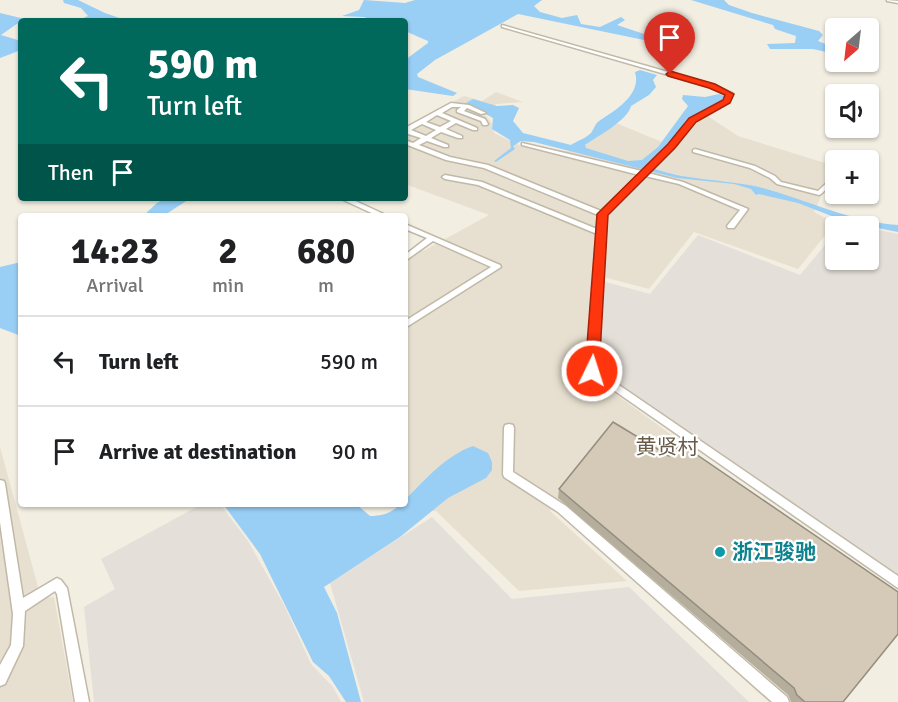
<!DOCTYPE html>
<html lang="en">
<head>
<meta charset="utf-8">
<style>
  body { margin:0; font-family:Signika,"Noto Sans SC",sans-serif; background:#f2f2f2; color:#202124; height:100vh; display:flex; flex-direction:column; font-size:22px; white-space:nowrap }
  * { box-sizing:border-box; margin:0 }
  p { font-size:20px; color:#757577 }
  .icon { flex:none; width:33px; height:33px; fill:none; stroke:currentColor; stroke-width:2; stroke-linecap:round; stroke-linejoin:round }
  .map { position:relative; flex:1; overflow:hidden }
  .sheet { position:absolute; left:18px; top:213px; width:390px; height:294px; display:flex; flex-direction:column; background:#fff; border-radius:6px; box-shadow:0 2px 4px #0004 }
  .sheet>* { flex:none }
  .top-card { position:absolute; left:18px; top:18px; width:390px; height:183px; border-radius:6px; box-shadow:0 2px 4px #0004; background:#00695c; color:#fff; overflow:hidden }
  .needle { width:39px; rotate:208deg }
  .tools { position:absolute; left:825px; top:18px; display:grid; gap:12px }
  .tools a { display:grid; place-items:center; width:54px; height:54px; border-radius:6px; background:#fff; box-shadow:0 2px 4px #0004; font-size:30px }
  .pin { position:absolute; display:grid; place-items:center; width:51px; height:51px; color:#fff; margin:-62px -26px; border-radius:50% 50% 50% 0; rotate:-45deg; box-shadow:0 0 6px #0007 }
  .pin .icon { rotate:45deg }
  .me { position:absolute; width:66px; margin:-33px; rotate:4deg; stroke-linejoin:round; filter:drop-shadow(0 0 4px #0008) }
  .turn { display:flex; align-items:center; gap:21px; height:126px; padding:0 30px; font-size:27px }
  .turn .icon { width:78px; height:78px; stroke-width:2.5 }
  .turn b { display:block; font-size:42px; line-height:51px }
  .then { display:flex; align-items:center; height:57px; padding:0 30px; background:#0003; gap:12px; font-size:22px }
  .eta { display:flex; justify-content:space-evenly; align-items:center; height:102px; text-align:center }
  .eta b { font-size:36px; font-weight:700; line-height:42px }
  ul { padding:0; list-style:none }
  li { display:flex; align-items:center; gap:18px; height:90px; padding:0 30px; border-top:2px solid #e0e0e0 }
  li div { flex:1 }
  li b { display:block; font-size:22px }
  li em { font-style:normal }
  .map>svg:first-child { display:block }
  .residential { fill:#e7e0d0 }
  .industrial { fill:#e4dfd8 }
  .water { fill:#99cef5 }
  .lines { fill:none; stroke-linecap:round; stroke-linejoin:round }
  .minor-casing { stroke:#c1b9a7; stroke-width:3 }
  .minor { fill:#fff; fill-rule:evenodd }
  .wall { fill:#b6ae9d }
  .building { fill:#d4cab7; stroke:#948d80; stroke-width:1.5 }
  .route { fill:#ff350d; stroke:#a62208; stroke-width:1.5 }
  .culture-dot { fill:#0f9aa8; stroke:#fff; stroke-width:2 }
  .labels { text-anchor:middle; stroke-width:4.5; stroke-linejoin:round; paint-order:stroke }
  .quarter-label { font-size:21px; fill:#685c49; stroke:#fff }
  .near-culture-label { font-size:21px; font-weight:bold; fill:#0d838f; stroke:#fff; text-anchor:start }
</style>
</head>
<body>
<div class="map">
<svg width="898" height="702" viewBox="0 0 898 702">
  <rect width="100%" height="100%" fill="#f3eee2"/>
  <g class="residential">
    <polygon points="496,92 523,102 496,104 483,113 491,122 494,133 523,147 568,151 585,145 616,123 672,146 706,115 738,136 835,166 814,212 835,223 798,269 694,232 649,289 592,274 584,371 684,444 666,465 610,432 550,511 627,581 519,591 436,511 367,506 367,504 405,504 405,255 425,250 489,215 405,184 405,151 409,148 405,146 405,127 464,96 482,101"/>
    <polygon points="0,447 41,598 54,597 73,702 0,702"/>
  </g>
  <g class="industrial">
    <polygon points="869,228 898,234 898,578 598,369 602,281 650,294 698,235 800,275 835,233 836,260 868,260"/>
    <polygon points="202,504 220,504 248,541 284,605 311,664 333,687 341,702 94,702 84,607 115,589 101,559"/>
    <polygon points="432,517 512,599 629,587 749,702 364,702 330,583"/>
  </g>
  <g class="water">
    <polygon points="63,0 78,0 105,13 128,21 76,21 88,16 81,8 64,3"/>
    <polygon points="364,0 405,3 415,0 542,0 534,6 540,12 562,18 577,15 581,24 600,27 621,17 625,20 617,25 656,38 649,41 518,14 435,60 417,74 418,77 457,93 453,96 405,89 405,60 428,43 428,41 405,31 405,21 377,21 364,17 342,16 359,10"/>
    <polygon points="691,0 724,0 729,5 752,13 819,31 823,35 818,41 835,48 835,54 813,49 770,49 767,44 795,43 796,36 775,29 773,25"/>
    <polygon points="0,13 29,20 21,21 1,35 21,41 21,50 0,58"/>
    <path d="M640,70L657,75L653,80L656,87L649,95L631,106C628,120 598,136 585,145L586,148L628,161L642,160L658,147L688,106L682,99L683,95L705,97L719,94L725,96L721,101L686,120L676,138L650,167C684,181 724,179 759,187C805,199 850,222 898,225V232L847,222L798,203L759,194L756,195L751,189L734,184L677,178L534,142L521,141L513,146L515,149L496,162L494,161L511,148L510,140L492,129L493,118L466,103L473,99L497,106L513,105L519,108L513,121L523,133L571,145C577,141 586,138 591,133C594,129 595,124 599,121C615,110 642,95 635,72Z"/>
    <polygon points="166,198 191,198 163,216 143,216 157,203"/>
    <polygon points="21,262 21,336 0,328 0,267"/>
    <path d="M473,446L488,453L492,462V470L486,478L448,498L400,537L324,587L337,613L361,702H346L329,676L313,662L260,554L223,504L277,506L281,504H356L370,516C383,516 391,513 401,504H405V500C426,479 445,456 473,446Z"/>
  </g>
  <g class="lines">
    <g class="minor-casing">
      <g id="minor">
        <polygon points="887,0 898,1 898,3 887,1"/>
        <path d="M502,25L714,85L732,93L733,94L729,102L695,121L674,147L648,173L683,182L748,209L734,228H728L727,226L740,210L679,184L645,176L606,215L597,370L898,576V588L589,373L587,371L597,234L478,185L445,179L442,177L445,175L482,182L597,229L598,215L484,168L446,160L405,144V140L413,143L421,138L405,133V128L451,103L469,105L486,113L481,114L467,108L464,111L485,119L488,124L487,125H483L481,121L457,112V110L461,107H452L442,113L477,128V130H473L456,123L446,129L462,136V138H458L441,132L431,138L448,145V147H444L427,141L419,145L450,157L488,165L601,211L639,175L522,145V143L642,171L670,145L691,119L725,100L727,95L710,87L502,27ZM437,115L451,121L440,127L426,122ZM422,124L436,130L426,136L411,130Z"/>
        <polygon points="695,149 755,166 775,176 781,182 818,191 836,174 836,180 821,194 819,195 777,184 770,178 750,168 693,152 693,150"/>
        <polygon points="339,198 349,198 388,216 378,216"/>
        <polygon points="405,224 500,265 501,267 405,328 405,321 491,267 433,241 405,261 405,255 427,238 405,229"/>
        <polygon points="509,424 513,425 514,428 513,472 566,506 787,697 789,702 772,702 558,512 504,477 503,474 504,428 505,425"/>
        <polygon points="0,480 4,481 5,484 23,598 57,578 61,580 67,588 89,702 75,702 57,594 55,591 25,611 23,646 5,684 0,686 0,665 11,645 13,614 0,522"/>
      </g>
    </g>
    <use href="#minor" class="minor"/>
  </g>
  <polygon class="wall" points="559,489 843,702 791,702 788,695 558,498"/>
  <polygon class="building" points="613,422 669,456 681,444 898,592 898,634 843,702 805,702 797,695 794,688 559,489"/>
  <polygon class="route" points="670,71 715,84 734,94 730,103 696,122 675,148 608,215 599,371 592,376 585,371 597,214 668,144 689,118 723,100 725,95 709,88 668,76 666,74"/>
  <circle class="culture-dot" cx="720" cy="552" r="6"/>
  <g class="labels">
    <g class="quarter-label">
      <text x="667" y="454">黄贤村</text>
    </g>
    <g class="near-culture-label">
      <text x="732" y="559">浙江骏驰</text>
    </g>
  </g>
</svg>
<div class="tools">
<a><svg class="needle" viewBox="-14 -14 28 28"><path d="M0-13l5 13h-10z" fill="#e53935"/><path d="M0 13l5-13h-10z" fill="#757577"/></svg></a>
<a><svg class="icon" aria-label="sound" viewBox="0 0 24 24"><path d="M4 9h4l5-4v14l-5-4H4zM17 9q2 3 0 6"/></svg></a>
<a>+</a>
<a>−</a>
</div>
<div class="pin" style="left:670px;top:74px;background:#d93025"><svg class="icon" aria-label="arrive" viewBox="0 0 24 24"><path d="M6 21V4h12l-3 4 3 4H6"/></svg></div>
<svg class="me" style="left:592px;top:371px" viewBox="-20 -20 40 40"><circle r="17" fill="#ff350d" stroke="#fff" stroke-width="3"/><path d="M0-11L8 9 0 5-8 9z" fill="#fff"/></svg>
<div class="top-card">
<div class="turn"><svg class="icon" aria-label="left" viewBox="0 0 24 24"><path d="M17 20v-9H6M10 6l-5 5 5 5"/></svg><div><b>590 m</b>Turn left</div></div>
<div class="then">Then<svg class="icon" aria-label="arrive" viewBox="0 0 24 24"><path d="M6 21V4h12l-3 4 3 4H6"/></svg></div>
</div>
<section class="sheet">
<div class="eta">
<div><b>14:23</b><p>Arrival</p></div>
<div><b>2</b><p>min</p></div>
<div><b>680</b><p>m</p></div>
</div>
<ul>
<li><svg class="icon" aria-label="left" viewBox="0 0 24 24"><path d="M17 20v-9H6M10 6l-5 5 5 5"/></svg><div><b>Turn left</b></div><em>590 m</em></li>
<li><svg class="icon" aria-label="arrive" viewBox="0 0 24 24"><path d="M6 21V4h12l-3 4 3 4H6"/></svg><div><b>Arrive at destination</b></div><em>90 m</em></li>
</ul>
</section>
</div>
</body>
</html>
